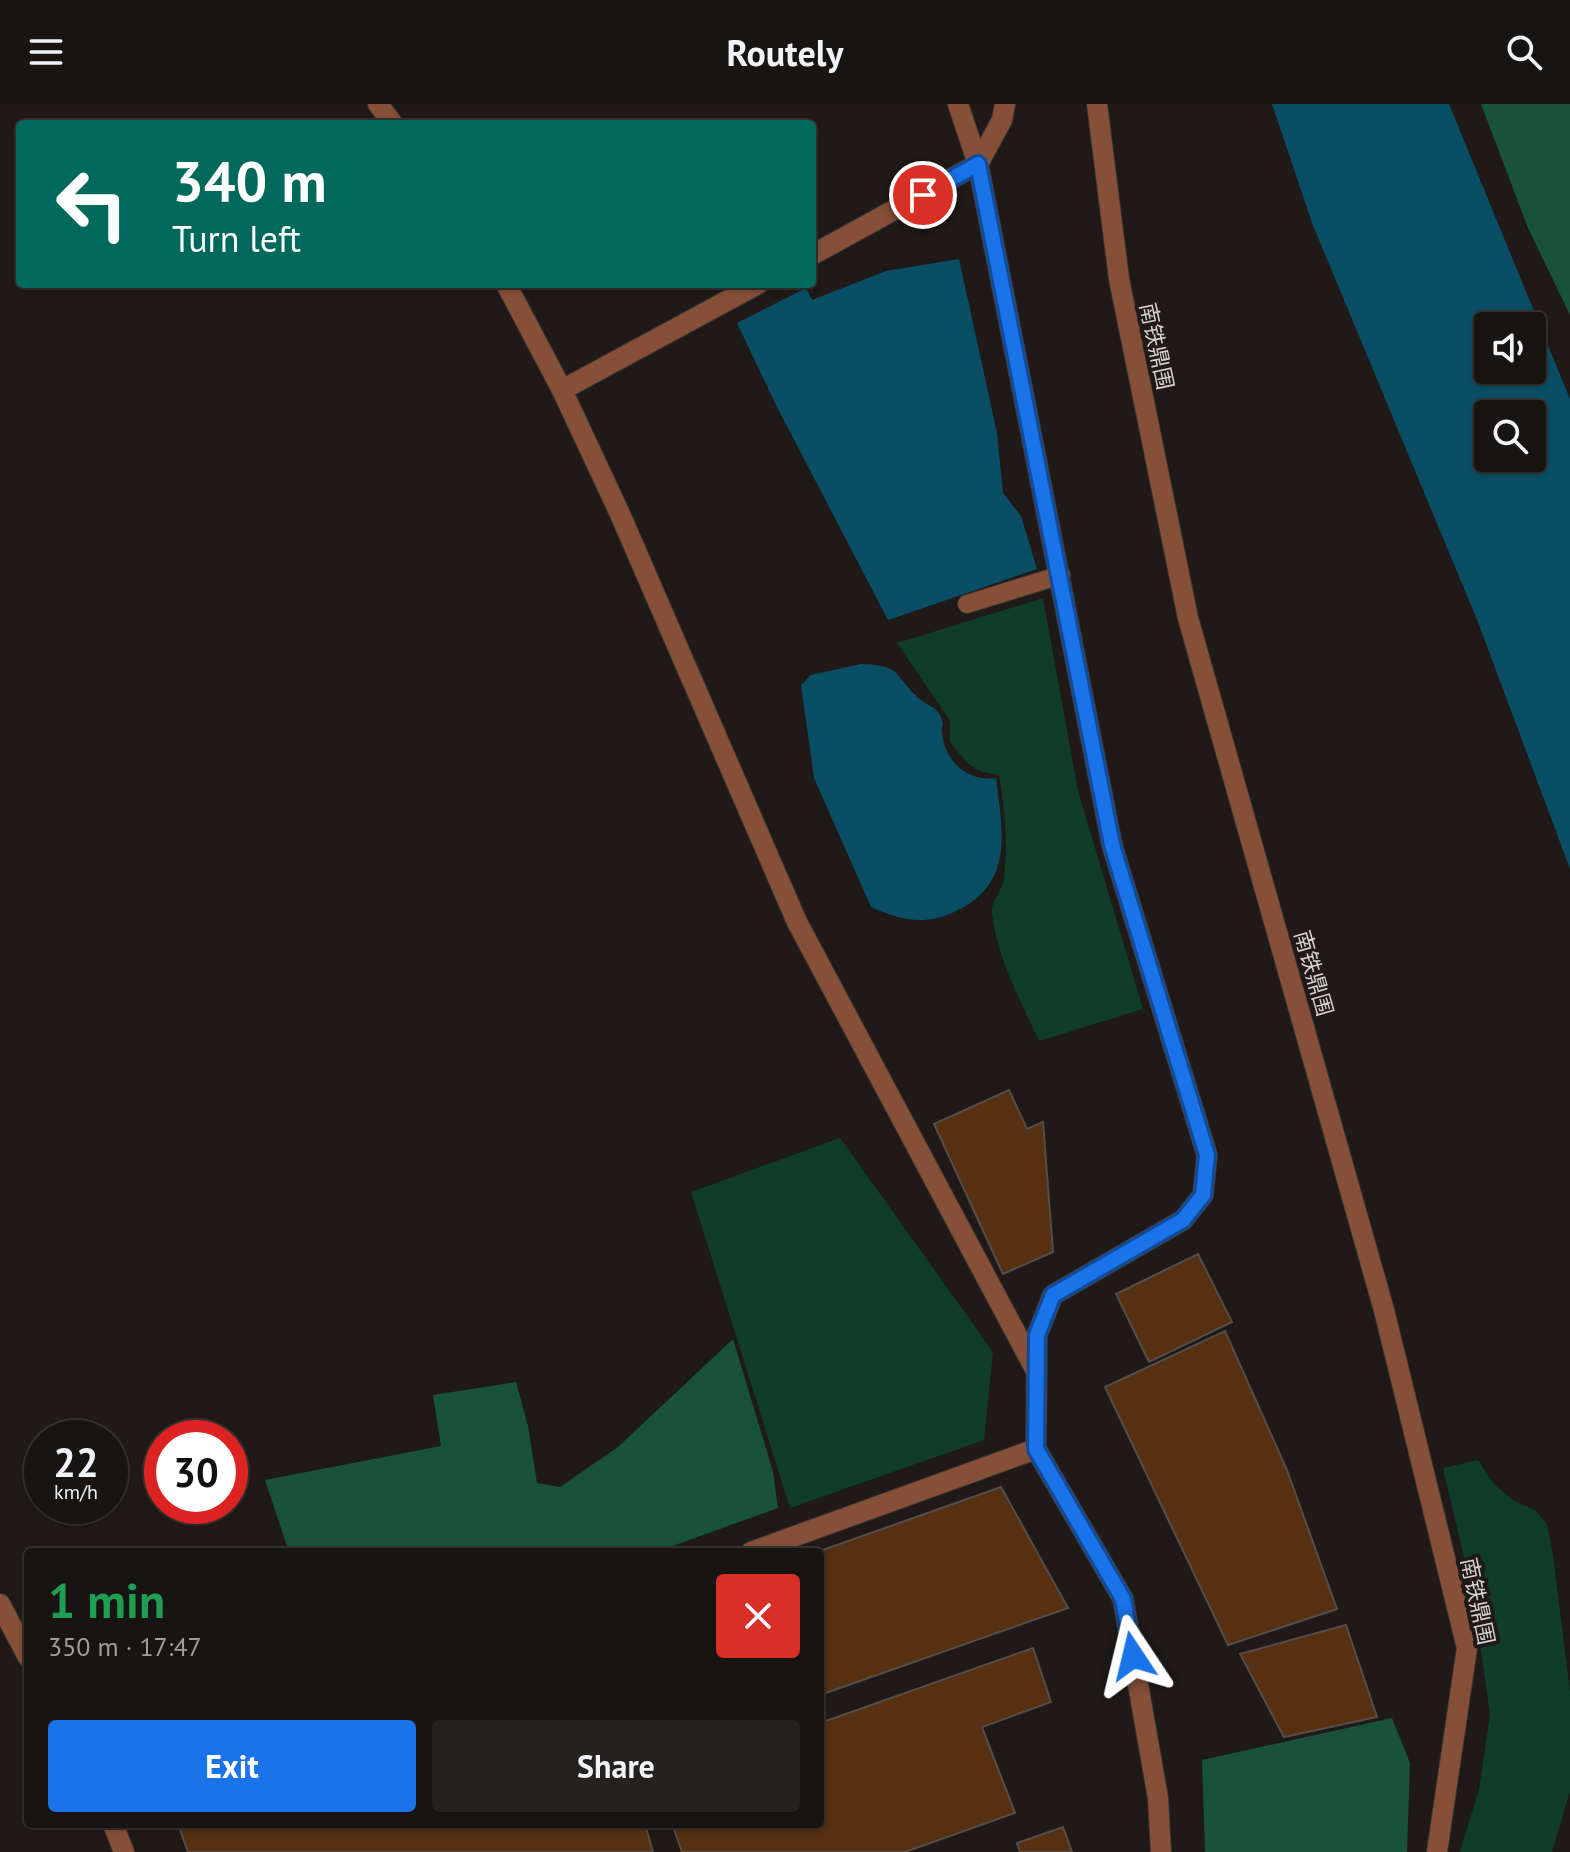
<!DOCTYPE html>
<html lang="en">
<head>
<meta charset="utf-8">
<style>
	body { margin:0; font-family:"PT Sans","Noto Sans SC",sans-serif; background:#24211f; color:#f1f3f6; height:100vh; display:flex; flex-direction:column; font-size:30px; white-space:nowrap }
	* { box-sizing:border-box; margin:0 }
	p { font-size:26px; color:#9e9e9f }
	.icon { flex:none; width:44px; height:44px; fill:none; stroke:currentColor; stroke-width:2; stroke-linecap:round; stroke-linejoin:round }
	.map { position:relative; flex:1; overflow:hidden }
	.sheet { position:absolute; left:24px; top:1444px; width:800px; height:280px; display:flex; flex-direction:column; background:#171411; border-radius:8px; box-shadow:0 2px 6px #0004,0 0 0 2px #363331 }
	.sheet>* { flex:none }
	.banner { position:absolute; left:16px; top:16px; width:800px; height:168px; border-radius:8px; box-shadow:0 2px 6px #0004,0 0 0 2px #363331; background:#00695c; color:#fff; overflow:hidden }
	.buttons { position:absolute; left:1474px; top:208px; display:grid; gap:16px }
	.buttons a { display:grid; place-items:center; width:72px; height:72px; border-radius:8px; background:#171411; box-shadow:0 2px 6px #0004,0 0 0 2px #363331; font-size:40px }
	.speed { position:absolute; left:24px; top:1316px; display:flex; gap:16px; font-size:40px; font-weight:700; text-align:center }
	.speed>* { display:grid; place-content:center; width:104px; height:104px; border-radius:50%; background:#171411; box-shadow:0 2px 6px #0004,0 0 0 2px #363331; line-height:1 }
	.speed small { font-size:20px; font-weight:400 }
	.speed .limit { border:12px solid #d22; background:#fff; color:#111 }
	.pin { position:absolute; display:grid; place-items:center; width:68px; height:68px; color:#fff; margin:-34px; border:4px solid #fff; border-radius:50%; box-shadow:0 2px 8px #0007 }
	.me { position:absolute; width:88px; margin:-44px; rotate:350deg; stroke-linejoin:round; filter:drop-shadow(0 0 6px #0008) }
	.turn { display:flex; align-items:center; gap:28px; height:168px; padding:0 24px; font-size:36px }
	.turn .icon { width:104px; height:104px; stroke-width:2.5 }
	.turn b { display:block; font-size:56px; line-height:68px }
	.round { display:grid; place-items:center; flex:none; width:84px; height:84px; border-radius:8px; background:#24211f }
	.head { display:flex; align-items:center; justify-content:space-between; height:136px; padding:0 24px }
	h1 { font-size:48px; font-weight:800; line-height:60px; color:#1e9e55 }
	.button { display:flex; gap:16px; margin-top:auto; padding:16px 24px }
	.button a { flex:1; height:92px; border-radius:8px; background:#1a73e8; color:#fff; font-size:32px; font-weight:800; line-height:92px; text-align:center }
	.button a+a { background:#24211f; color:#f1f3f6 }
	header { display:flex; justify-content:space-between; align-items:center; height:104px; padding:0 24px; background:#171411; font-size:36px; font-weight:800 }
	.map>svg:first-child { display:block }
</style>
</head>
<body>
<header><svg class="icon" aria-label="menu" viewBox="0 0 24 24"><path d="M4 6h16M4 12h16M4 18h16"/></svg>Routely<svg class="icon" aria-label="search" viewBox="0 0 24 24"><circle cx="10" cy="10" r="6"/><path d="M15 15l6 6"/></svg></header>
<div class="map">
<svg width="1570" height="1748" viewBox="0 0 1570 1748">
	<rect width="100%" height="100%" fill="#1f1a17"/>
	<path fill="#0f3d2a" d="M1043,494L1078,687L1143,905L1039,937C1021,897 997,854 992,810C990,798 1002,787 1004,775C1008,740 1005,706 999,671L982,668L968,660L950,638V617L897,539Z
		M840,1034L993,1248L984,1336L790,1404L691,1088Z
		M1478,1356L1494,1380L1514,1397L1535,1406L1547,1421L1553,1451L1570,1588V1687L1552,1748H1460L1479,1685L1490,1611L1474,1496L1443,1364Z"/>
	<path fill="#18523a" d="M1481,0H1570V211L1528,124Z
		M733,1235L773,1368L778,1404L656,1448H289L265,1376L441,1342L433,1291L516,1278L528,1322L537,1379L560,1383L618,1343Z
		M1392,1614L1410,1659L1407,1748H1205L1202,1656Z"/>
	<path fill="#0a4e65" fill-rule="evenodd" d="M1272,0H1449L1570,295V765L1478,518L1312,119ZM1488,222H1532V266H1488ZM1488,310H1532V354H1488Z
		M959,155L997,329L1003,389L1021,412L1037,465L888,516L777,303L737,219L806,184L812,196L886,167Z
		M861,560C905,561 893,573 921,596C929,603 939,603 942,616C944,623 941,622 942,629C945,658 968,678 996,674C1003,730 1014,781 954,808C924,822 900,816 871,803L814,674L801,581L811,571Z"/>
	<path fill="#572f11" stroke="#544e4a" stroke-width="2" d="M1009,986L1027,1025L1043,1018L1053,1148L1003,1170L934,1020Z
		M1198,1150L1232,1218L1149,1258L1116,1190Z
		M1225,1227L1287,1366L1337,1505L1228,1541L1105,1283Z
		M1001,1383L1068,1504L820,1591V1448H817Z
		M1346,1521L1377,1613L1284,1633L1240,1550Z
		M1033,1544L1051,1598L982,1623L1015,1709L905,1748H682L672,1720H820V1619Z
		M178,1720H645L653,1748H188Z
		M1063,1723L1072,1748H1020L1017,1739Z"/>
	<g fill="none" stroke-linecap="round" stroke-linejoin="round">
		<g stroke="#393431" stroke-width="20">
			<path id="lane" d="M967,500L1061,471"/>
		</g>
		<g stroke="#393431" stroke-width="22">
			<path id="street" d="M378,0L393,20
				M958,0L978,60L1112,741L1207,1051L1203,1091L1183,1116L1053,1191L1037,1231L1036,1345L1123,1495L1158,1694L1161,1748
				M1097,0L1119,175L1188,514L1384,1206L1467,1544L1437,1748
				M812,151L978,60L1002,16L1005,0
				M506,180L562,286L620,410L797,818L1035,1265
				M562,286L758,180
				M751,1448L1036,1345
				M0,1500L28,1553
				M113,1720L124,1748"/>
		</g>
		<use href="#lane" stroke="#854f38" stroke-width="18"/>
		<use href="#street" stroke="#854f38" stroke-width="20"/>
	</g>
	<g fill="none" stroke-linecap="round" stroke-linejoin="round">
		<g stroke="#114b97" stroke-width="20">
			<path id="route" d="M923,91L978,60L1112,741L1207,1051L1203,1091L1183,1116L1053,1191L1037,1231L1036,1345L1123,1495L1133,1552"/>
		</g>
		<use href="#route" stroke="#1a73e8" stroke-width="14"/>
	</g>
	<g text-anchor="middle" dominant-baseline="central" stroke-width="8" stroke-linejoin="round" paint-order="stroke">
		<g font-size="22" fill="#d6d2d0" stroke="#1f1a17">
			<text transform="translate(1157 242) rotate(78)">南铁鼎围</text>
			<text transform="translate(1314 869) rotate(74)">南铁鼎围</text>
			<text transform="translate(1478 1497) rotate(78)">南铁鼎围</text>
		</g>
	</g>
</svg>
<div class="buttons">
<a><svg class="icon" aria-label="sound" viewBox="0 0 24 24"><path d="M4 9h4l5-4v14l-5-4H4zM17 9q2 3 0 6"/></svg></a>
<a><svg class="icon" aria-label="search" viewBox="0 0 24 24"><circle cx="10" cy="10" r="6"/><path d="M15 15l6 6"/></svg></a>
</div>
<div class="speed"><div>22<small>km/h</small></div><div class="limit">30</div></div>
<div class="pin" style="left:923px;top:91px;background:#d93025"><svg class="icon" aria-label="arrive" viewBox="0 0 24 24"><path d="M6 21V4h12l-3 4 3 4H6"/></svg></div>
<svg class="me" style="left:1133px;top:1552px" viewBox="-20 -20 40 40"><path d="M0-17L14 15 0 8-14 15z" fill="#1a73e8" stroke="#fff" stroke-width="4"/></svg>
<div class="banner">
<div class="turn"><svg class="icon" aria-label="left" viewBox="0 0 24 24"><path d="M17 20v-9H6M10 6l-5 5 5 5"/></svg><div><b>340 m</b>Turn left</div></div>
</div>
<section class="sheet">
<div class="head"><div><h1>1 min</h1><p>350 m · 17:47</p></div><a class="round" style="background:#d93025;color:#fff"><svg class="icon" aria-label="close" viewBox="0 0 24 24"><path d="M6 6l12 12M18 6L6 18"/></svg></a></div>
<div class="button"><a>Exit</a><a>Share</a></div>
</section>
</div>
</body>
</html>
